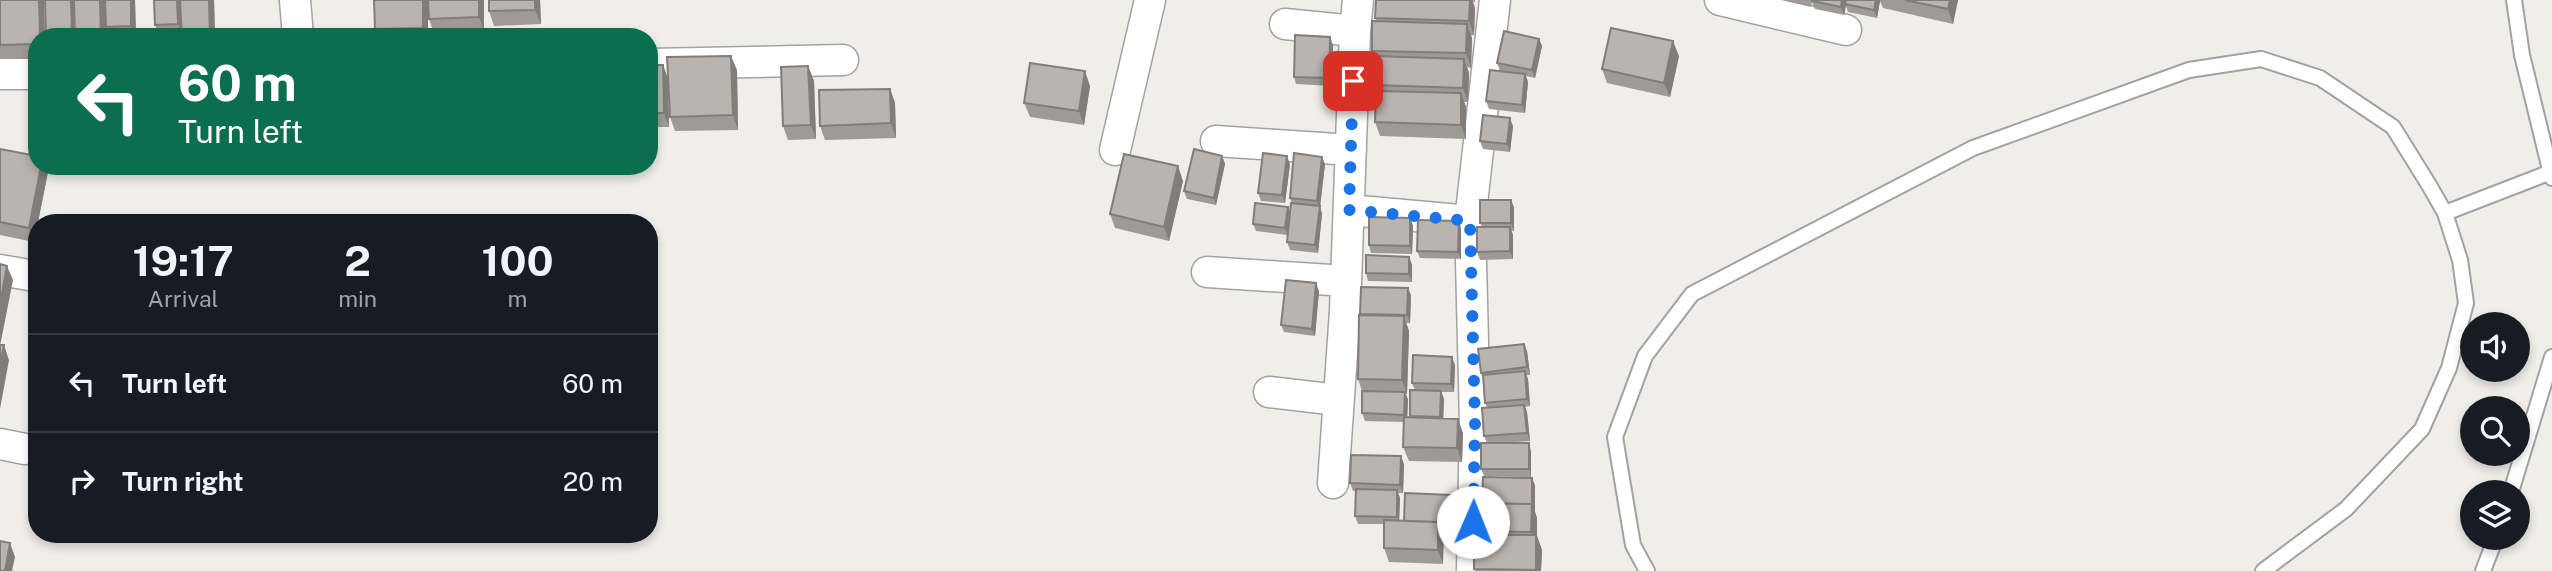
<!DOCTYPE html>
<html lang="en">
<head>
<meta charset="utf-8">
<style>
	body { margin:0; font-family:"Public Sans",sans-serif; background:#20242c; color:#f1f3f6; height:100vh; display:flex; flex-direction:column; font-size:26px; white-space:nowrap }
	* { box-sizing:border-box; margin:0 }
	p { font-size:23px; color:#9ea1a6 }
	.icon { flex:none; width:38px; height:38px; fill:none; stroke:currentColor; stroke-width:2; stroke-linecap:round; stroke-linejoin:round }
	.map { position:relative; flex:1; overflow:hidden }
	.details { position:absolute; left:28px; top:214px; width:630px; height:329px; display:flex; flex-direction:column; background:#171b24; border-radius:28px; box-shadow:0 4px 10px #0003 }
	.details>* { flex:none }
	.banner { position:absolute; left:28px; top:28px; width:630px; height:147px; border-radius:28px; box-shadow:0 4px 10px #0003; background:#0b6e4f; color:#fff; overflow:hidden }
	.tools { position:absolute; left:2460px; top:312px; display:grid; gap:14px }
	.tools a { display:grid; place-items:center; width:70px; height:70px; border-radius:50%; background:#171b24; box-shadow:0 4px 10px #0003; font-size:35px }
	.pin { position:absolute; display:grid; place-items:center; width:60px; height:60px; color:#fff; margin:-30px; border-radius:14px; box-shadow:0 4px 10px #0006 }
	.me { position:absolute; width:77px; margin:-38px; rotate:1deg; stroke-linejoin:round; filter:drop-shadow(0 0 5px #0008) }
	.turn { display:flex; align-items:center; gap:24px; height:147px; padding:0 35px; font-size:32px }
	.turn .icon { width:91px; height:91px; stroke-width:2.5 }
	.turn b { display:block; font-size:49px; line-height:60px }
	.eta { display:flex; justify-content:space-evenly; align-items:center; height:119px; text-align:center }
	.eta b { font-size:42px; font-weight:700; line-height:49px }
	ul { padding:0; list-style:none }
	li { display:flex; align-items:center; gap:21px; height:98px; padding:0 35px; border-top:2px solid #363941 }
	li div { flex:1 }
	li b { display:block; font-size:26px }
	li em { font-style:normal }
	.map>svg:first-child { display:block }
</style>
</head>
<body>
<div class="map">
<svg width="2552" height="571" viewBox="0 0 2552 571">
	<rect width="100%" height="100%" fill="#f0eee9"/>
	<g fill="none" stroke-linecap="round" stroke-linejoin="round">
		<g stroke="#a2a2a2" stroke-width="18">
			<path id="lane" d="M2514,0L2522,55L2552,178
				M2445,213L2551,172
				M2511,492L2552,357
				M1647,571L1633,545L1615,437L1645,356L1692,294L1973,148L2189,70L2261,59L2320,78L2393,127L2429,185L2445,213L2460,260L2466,303L2449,368L2422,429L2346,509L2263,571
				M2483,571L2496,537"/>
		</g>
		<g stroke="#a2a2a2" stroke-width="33">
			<path id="street" d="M295,0L298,37
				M1720,0L1846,30
				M1285,24L1355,31
				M649,64L843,60
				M0,74H37
				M1216,141L1351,150
				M1115,150L1150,0
				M1349,210L1470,221
				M0,270L29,275
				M1207,272L1346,281
				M1269,392L1338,400
				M0,444L25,449
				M1333,483L1345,311L1355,31L1358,0
				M1472,571L1475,423L1470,221L1495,0"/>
		</g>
		<use href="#lane" stroke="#fff" stroke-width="14"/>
		<use href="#street" stroke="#fff" stroke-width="30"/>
	</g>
	<path fill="#a09a96" d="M0,0H44L45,37H37V59H0Z
		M105,0H135L136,37H109L106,27Z
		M154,0H214L215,37H160L155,25Z
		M374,0H428V37H378L375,29Z
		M428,0H484V31L434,33L429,19Z
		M540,0L541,24L494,26L489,11Z
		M1376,0H1475V2H1473L1475,8L1474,35H1471L1472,38L1471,68L1467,67L1469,73L1468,102H1464L1466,107V139L1380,136L1375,122L1377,91L1375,85V61L1372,51L1376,21L1375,18Z
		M1781,0H1958L1953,24L1883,8L1880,1L1877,18L1848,12L1846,6L1844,15L1815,9L1812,2L1811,7Z
		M1539,39L1542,46L1535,78L1526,76L1528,82L1525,113L1489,109L1486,101L1506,72L1500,71L1497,63Z
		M1333,45L1332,86L1296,84L1294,77Z
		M1679,56L1670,97L1607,83L1602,69Z
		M649,65H663L668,79L669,127H649Z
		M808,66L814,81L816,139L788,140L783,126Z
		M737,70L738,130L675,131L670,117Z
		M1090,86L1084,125L1030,117L1024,103Z
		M890,89L895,103L896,138L825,140L820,126Z
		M1513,126L1510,152L1483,149L1480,141Z
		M0,149L37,166H46L48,172L34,242L0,235Z
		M1222,156L1225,164L1216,205L1187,199L1184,191Z
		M1290,164L1285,203L1261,201L1258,193Z
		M1325,164L1320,207L1322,214L1318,253L1290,250L1287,242V235L1256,231L1253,224L1288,207L1290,213L1292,203L1290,198Z
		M1183,181L1169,241L1115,228L1110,214Z
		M1514,207V231H1511L1513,235V259L1480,260L1477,252L1482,227L1480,223Z
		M1410,218L1413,226L1412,254L1371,253L1369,245Z
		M1459,221L1461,229V259L1420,258L1417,251Z
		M1409,257L1412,265V282L1368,281L1366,273Z
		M1319,291L1315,336L1284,332L1281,325Z
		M1411,295L1410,323H1406L1409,331L1407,394H1406L1408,400L1407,417H1410L1415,390L1412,383L1455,365L1454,392H1441L1444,399L1443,419L1463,433L1462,462L1409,461L1403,447L1404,422L1365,421L1362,413V391L1358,379Z
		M1527,351L1530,375H1526L1528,379L1530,406L1525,407L1527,412L1530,441L1502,443L1531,451V477L1484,476L1481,469L1487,443L1484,436L1487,407L1485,403L1483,379L1481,373Z
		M1404,464L1403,493H1398L1400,498L1399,521H1404L1451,495L1453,502V535L1443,534V564L1389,562L1384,548V524H1358L1355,516L1356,491H1353L1350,483Z
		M1535,485V512L1537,518V536L1542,550L1541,571H1475L1474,569L1478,535L1477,531L1482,503Z"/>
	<path fill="#827d7a" d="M39,0H44L45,37H40Z
		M71,0H76L77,37H72Z
		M100,0H105L106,37H101Z
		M131,0H135L136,37H135L131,26Z
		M177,0H181L182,37L178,24Z
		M209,0H214L215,37H210Z
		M423,0H428V37H427L423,28Z
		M479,0H484V31L479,17Z
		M535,0H540L541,24L535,10Z
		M1470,0H1472L1475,8L1474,35L1469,21Z
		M1842,0H1847L1844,15L1841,7Z
		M1876,0H1880V1L1877,18L1874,10Z
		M1950,0H1958L1953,24L1948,9Z
		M1467,24L1472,38L1471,68L1466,53Z
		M1330,37L1333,45L1332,86L1329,78Z
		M1539,39L1542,46L1535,78L1532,70Z
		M1673,41L1679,56L1670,97L1664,83Z
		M731,56L737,70L738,130L733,115Z
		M1464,59L1469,73L1468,102L1463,88Z
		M663,65L668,79L669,127L664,113Z
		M808,66L814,81L816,139L811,125Z
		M1085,71L1090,86L1084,125L1079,111Z
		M1525,74L1528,82L1525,113L1522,105Z
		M890,89L895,103L896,138L891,123Z
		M1461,93L1466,107V139L1461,125Z
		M1510,118L1513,126L1510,152L1507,144Z
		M1222,156L1225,164L1216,205L1214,198Z
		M1287,156L1290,164L1285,203L1282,195Z
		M1322,157L1325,164L1320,207L1322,214L1318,253L1315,245L1319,208L1317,201Z
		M41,166H46L48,172L38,222H37V229L34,242L29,228Z
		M1178,166L1183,181L1169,241L1164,227Z
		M1511,200L1514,207V231L1511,223Z
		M1288,207L1291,214L1288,235L1285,228Z
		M1410,218L1413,226L1412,254L1410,246Z
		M1459,221L1461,229V259L1458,252Z
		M1510,227L1513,235V259L1510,251Z
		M1409,257L1412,265V282L1409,274Z
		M7,266L13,280L0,346V304Z
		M1316,283L1319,291L1315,336L1312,329Z
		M1408,288L1411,295L1410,323L1407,315Z
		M1404,316L1409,331L1407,394L1402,380Z
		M1524,344L1527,351L1530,375L1527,367Z
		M4,345L9,360L0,409V366Z
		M1452,357L1455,365L1454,392L1451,384Z
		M1525,371L1528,379L1530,406L1527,399Z
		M1441,391L1444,399L1443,425L1440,417Z
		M1405,392L1408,400L1407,423L1404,415Z
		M1524,405L1527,412L1530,441L1527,433Z
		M1458,419L1463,433L1462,462L1457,448Z
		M1529,443L1531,451V477L1529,469Z
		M1401,456L1404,464L1403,493L1400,485Z
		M1532,478L1535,485V512L1537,518V536L1542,550L1541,571H1537L1536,570V546L1531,532Z
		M1397,490L1400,498L1399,525L1397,517Z
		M1451,495L1453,502V535L1450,527Z
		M1438,522L1444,536L1443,564L1438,550Z
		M10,543L15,557L12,571H5Z"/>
	<path fill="#bab3ae" stroke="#827d7a" stroke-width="2" d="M0,0H39L40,37H37V44L0,45Z
		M45,0H71L72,37H46Z
		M74,0H100L101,37H75Z
		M105,0H131V26L106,27Z
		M154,0H177L178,24L155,25Z
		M180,0H209L210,37H182Z
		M374,0H423V28L375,29Z
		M428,0H479V17L429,19Z
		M489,0H535V10L489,11Z
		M1376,0H1470L1469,21L1375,18Z
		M1812,0H1842L1841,7L1812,1Z
		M1846,0H1876L1874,10L1845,4Z
		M1905,0H1950L1948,9Z
		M1372,21L1467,24L1466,53L1372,51Z
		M1611,28L1673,41L1664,83L1602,69Z
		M1504,31L1539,39L1532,70L1497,63Z
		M1295,35L1330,37L1329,78L1294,77Z
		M731,56L733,115L670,117L667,57Z
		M1375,56L1464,59L1463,88L1375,85Z
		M1030,63L1085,71L1079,111L1024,103Z
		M649,65H663L664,113H649Z
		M808,66L811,125L783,126L781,67Z
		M1490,70L1525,74L1522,105L1486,101Z
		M890,89L891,123L820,126L819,90Z
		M1376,91L1461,93V125L1375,122Z
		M1483,115L1510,118L1507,144L1480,141Z
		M0,149L37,156V166H41L29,228L0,222Z
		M1194,149L1222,156L1214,198L1184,191Z
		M1263,153L1287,156L1282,195L1258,193Z
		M1294,153L1322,157L1317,201L1290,198Z
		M1124,154L1178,166L1164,227L1110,214Z
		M1480,200H1511V223H1480Z
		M1255,203L1288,207L1285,228L1253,224Z
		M1291,203L1320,206L1315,245L1287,242Z
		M1369,217L1410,218V246L1369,245Z
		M1418,220L1459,221L1458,252L1417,251Z
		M1477,227H1510V251L1477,252Z
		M1366,255L1409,257V274L1366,273Z
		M0,264L7,266L0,304Z
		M1286,280L1316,283L1312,329L1281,325Z
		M1361,287L1408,288L1407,315L1360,314Z
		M1359,315L1404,316L1402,380L1358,379Z
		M1524,344L1527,367L1481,373L1478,349Z
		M0,345H4L0,366Z
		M1413,355L1452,357L1451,384L1412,383Z
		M1525,371L1527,399L1485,403L1483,375Z
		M1410,390L1441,391L1440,417L1410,416Z
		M1362,391L1405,392L1404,415L1362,413Z
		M1524,405L1527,433L1484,436L1482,408Z
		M1404,417L1458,419L1457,448L1403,447Z
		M1481,443H1529V469H1481Z
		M1351,455L1401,456L1400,485L1350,483Z
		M1483,477L1532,478V505V504L1482,503Z
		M1356,489L1397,490V517L1355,516Z
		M1405,493L1451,495L1450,527L1440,526L1438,522L1404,521Z
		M1477,503L1532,504L1531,532L1477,531Z
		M1384,520L1438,522V550L1384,548Z
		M1474,535H1536V570L1474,569Z
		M0,541L10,543L5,571H0Z"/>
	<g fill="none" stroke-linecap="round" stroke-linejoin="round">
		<path stroke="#1a73e8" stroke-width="12" stroke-dasharray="0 21.6" d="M1353,81L1349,210L1470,221L1475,423L1473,522"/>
	</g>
</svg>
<div class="tools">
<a><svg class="icon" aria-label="sound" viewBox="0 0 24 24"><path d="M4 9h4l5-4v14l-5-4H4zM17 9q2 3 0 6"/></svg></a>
<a><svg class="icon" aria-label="search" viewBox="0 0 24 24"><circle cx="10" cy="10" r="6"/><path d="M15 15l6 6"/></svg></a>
<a><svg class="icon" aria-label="layers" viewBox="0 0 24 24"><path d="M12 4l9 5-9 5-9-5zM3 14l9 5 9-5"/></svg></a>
</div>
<div class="pin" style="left:1353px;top:81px;background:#d93025"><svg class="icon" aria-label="arrive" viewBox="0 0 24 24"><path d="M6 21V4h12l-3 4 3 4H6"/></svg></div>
<svg class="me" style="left:1473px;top:522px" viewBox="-20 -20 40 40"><circle r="19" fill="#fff"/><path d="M0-13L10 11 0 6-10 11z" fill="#1a73e8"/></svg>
<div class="banner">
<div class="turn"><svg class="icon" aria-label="left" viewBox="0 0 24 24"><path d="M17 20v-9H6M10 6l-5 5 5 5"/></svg><div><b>60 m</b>Turn left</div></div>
</div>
<section class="details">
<div class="eta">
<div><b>19:17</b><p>Arrival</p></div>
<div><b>2</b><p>min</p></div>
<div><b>100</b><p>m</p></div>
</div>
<ul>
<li><svg class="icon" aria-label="left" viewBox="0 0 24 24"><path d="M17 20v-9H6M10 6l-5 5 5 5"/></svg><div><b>Turn left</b></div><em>60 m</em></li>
<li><svg class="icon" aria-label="right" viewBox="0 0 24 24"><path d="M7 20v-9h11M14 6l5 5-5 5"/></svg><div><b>Turn right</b></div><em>20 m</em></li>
</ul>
</section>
</div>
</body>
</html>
